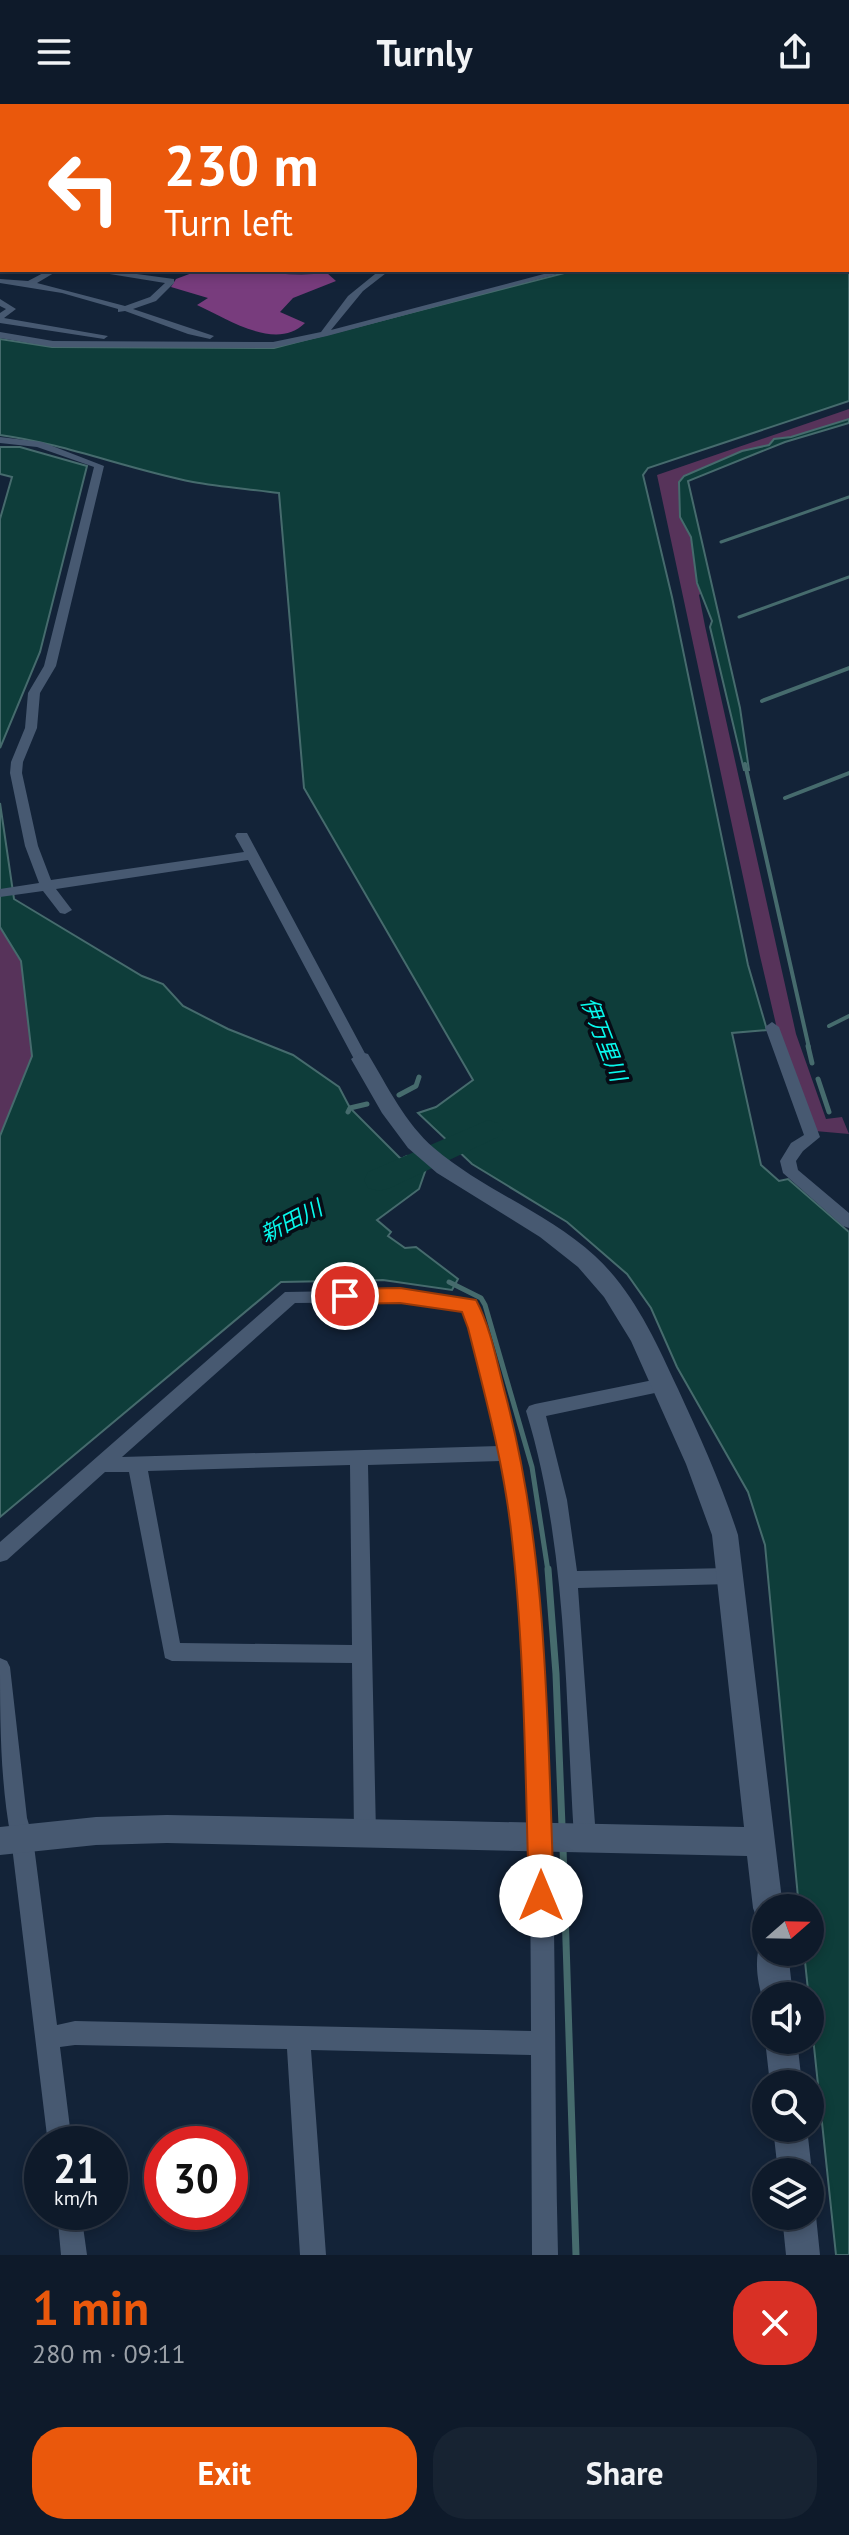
<!DOCTYPE html>
<html lang="en">
<head>
<meta charset="utf-8">
<style>
	body { margin:0; font-family:"PT Sans","Noto Sans JP",sans-serif; background:#172332; color:#f1f3f6; height:100vh; display:flex; flex-direction:column; font-size:30px; white-space:nowrap }
	* { box-sizing:border-box; margin:0 }
	p { font-size:26px; color:#9ba1a8 }
	.icon { flex:none; width:44px; height:44px; fill:none; stroke:currentColor; stroke-width:2; stroke-linecap:round; stroke-linejoin:round }
	.map { position:relative; height:2151px; overflow:hidden }
	.side { display:flex; flex-direction:column; background:#0e1a2a; flex:1 }
	.side>* { flex:none }
	.banner { position:absolute; left:0px; top:0px; width:850px; height:168px; box-shadow:0 4px 12px #0003,0 0 0 2px #2e3847; background:#ea580c; color:#fff; overflow:hidden }
	.needle { width:52px; rotate:70deg }
	.tools { position:absolute; left:752px; top:1790px; display:grid; gap:16px }
	.tools a { display:grid; place-items:center; width:72px; height:72px; border-radius:50%; background:#0e1a2a; box-shadow:0 4px 12px #0003,0 0 0 2px #2e3847; font-size:40px }
	.speed { position:absolute; left:24px; top:2022px; display:flex; gap:16px; font-size:40px; font-weight:700; text-align:center }
	.speed>* { display:grid; place-content:center; width:104px; height:104px; border-radius:50%; background:#0e1a2a; box-shadow:0 4px 12px #0003,0 0 0 2px #2e3847; line-height:1 }
	.speed small { font-size:20px; font-weight:400 }
	.speed .limit { border:12px solid #d22; background:#fff; color:#111 }
	.pin { position:absolute; display:grid; place-items:center; width:68px; height:68px; color:#fff; margin:-34px; border:4px solid #fff; border-radius:50%; box-shadow:0 2px 8px #0007 }
	.me { position:absolute; width:88px; margin:-44px; rotate:0deg; stroke-linejoin:round; filter:drop-shadow(0 0 6px #0008) }
	.turn { display:flex; align-items:center; gap:28px; height:168px; padding:0 32px; font-size:36px }
	.turn .icon { width:104px; height:104px; stroke-width:2.5 }
	.turn b { display:block; font-size:56px; line-height:68px }
	.round { display:grid; place-items:center; flex:none; width:84px; height:84px; border-radius:32px; background:#172332 }
	.headline { display:flex; align-items:center; justify-content:space-between; height:136px; padding:0 32px }
	h1 { font-size:48px; font-weight:600; line-height:60px; color:#ea580c }
	.cta { display:flex; gap:16px; margin-top:auto; padding:16px 32px }
	.cta a { flex:1; height:92px; border-radius:32px; background:#ea580c; color:#fff; font-size:32px; font-weight:600; line-height:92px; text-align:center }
	.cta a+a { background:#172332; color:#f1f3f6 }
	header { display:flex; justify-content:space-between; align-items:center; height:104px; padding:0 32px; background:#0e1a2a; font-size:36px; font-weight:600 }
	.map>svg:first-child { display:block }
</style>
</head>
<body>
<header><svg class="icon" aria-label="menu" viewBox="0 0 24 24"><path d="M4 6h16M4 12h16M4 18h16"/></svg>Turnly<svg class="icon" aria-label="share" viewBox="0 0 24 24"><path d="M12 15V3M7 8l5-5 5 5M5 13v7h14v-7"/></svg></header>
<div class="map">
<svg width="849" height="2151" viewBox="0 0 849 2151">
	<rect width="100%" height="100%" fill="#132338"/>
	<path fill="#57335a" d="M849,305V315L841,318L791,333L774,335L769,341L743,347L684,372L680,413L691,433L697,479L702,488L699,491L705,522L796,930L826,1015L842,1013L849,1030L815,1027L778,929L760,852L657,371Z
		M0,823L21,857L32,952L0,1032Z"/>
	<path fill="#783c7d" d="M193,166C211,166 232,163 251,166C276,170 301,172 327,169L336,177L293,194L280,208L305,219C276,248 226,214 197,201L208,194L171,183L176,175L192,169Z"/>
	<path fill="#0e3d3a" stroke="#466b6d" stroke-width="2" d="M849,88V297L648,364L643,371L672,493L748,861L767,926L732,929L761,1061L779,1077L788,1075L849,1128V2151H836L804,1848H810V1804H799L765,1441L748,1388L677,1263L651,1204L627,1170L567,1118L472,1060L418,1009L436,1003L473,976L304,684L279,389C250,385 221,383 193,378C127,365 66,340 0,331V235L52,243L274,244L576,166H848Z
		M849,315V319L785,338L688,377L740,604L749,666H744L710,523L712,517L697,479L691,433L680,413L679,378L684,372L742,347L769,341L774,335L791,333Z
		M0,343H20L87,362L40,548L0,644V415L12,373L0,370Z
		M0,699L14,795L142,872L163,880L183,902L228,925L293,951L339,983L350,1004L401,1055L407,1052L426,1065L419,1085L377,1116L391,1128L388,1132L405,1144L416,1143L458,1175L452,1186L383,1176L281,1178L0,1413V1032L32,952L21,857L0,823Z"/>
	<g fill="none" stroke-linecap="round" stroke-linejoin="round">
		<path stroke="#466b6d" stroke-width="2" d="M542,0L545,2"/>
		<path stroke="#466b6d" stroke-width="3" d="M721,438L849,393
			M739,513L849,473"/>
		<path stroke="#466b6d" stroke-width="4" d="M762,597L849,564
			M745,660L809,944
			M785,694L849,669
			M829,922L849,912"/>
		<path stroke="#466b6d" stroke-width="5" d="M808,942L812,959
			M818,975L829,1008
			M399,991L416,982L419,973
			M348,1008L350,1004L367,1000
			M449,1178L481,1194L485,1201L532,1363L548,1467"/>
		<path stroke="#466b6d" stroke-width="7" d="M548,1465L556,1570L562,1722
			M563,1744L576,2151"/>
		<path fill="#0e3d3a" fill-rule="evenodd" d="M488,1016L498,1019L503,1026L498,1033L390,1084L379,1087L368,1084L364,1076L368,1068Z"/>
		<path fill="#475971" fill-rule="evenodd" d="M546,0H553L554,2H547Z
			M0,29H2V33H0Z
			M848,84H849V88H848Z
			M0,91H2V95H0Z
			M0,103H2V108H0Z
			M49,166H59L37,179L125,202L150,193L165,179L85,166H107L174,175V179L156,197L133,205L214,232L210,235L188,230L125,207L118,208V205L62,189L0,179V175L28,177Z
			M380,166H390L363,187L331,226L559,166H572L327,232L273,244L53,243L0,234V228L53,237L273,238L321,228L348,192Z
			M0,195L16,205L4,214L108,232L104,235L0,219V209L6,205L0,202Z
			M0,333L42,338L104,362L56,562L40,589L37,624L23,658L22,669L38,742L51,776L244,748L235,732L237,729H247L368,955L366,958L361,960L354,955L248,756L56,785L72,806L65,810L60,809L43,787L0,793V785L39,779L25,742L10,669L11,658L25,624L28,589L44,562L94,363L37,343L0,339Z
			M772,918L779,923L820,1033L803,1047L796,1057L798,1066L849,1109V1124L843,1122L783,1069L780,1057L791,1039L804,1031L765,923Z
			M400,1186L475,1196C486,1217 492,1242 498,1265C513,1320 524,1375 531,1431C561,1669 552,1912 558,2151H532L531,1951L311,1946L326,2151H300L287,1945L75,1941L60,1943L72,2040H48L11,1734C0,1677 0,1613 0,1554L7,1557L10,1563L27,1714L33,1734L57,1921L75,1917L531,1927C530,1737 531,1545 501,1357L368,1361L376,1729L373,1736L365,1739L357,1736L354,1729L352,1559L172,1557L165,1554L129,1368H105L7,1456L0,1458V1438L285,1188ZM400,1198L462,1207L477,1250L499,1342L122,1353L295,1199ZM350,1361L352,1541L180,1539L148,1367Z
			M663,1274L669,1276L672,1281L669,1286L546,1312L567,1396L577,1467L730,1464L737,1466L740,1472L737,1478L730,1480L578,1484L596,1734L593,1741L585,1744L577,1741L574,1734C565,1592 568,1444 526,1307L529,1302L535,1300Z
			M57,2108H81L87,2151H61Z"/>
		<path fill="#475971" fill-rule="evenodd" d="M361,948L368,950C388,983 405,1019 434,1044C483,1086 547,1108 595,1152C634,1188 656,1238 678,1285C700,1333 722,1381 738,1431L783,1804H766V1818L757,1815L753,1804L747,1752L167,1739L96,1741L0,1751V1723L96,1713L167,1711L744,1723L712,1431L686,1360L631,1237L604,1193L578,1163L540,1133L437,1069L408,1044L382,1009L351,955Z
			M766,1835V1848H788L793,1892H766V1903C758,1885 753,1856 761,1837Z
			M766,1933V1936H797L802,1980H770L765,1936Z
			M773,2024H807L812,2068L810,2073V2068H778Z
			M810,2099L816,2112L820,2151H786L782,2112H810Z"/>
	</g>
	<path fill="#ea580c" stroke="#983908" stroke-width="2" d="M400,1184L476,1196C491,1224 497,1259 505,1289C549,1453 547,1624 554,1792L550,1801L541,1804L532,1801L529,1792C525,1670 525,1547 511,1426C503,1357 485,1291 468,1224L462,1208L400,1199L345,1200L338,1198L336,1192L338,1187L345,1185Z"/>
	<g text-anchor="middle" dominant-baseline="central" stroke-width="7" stroke-linejoin="round" paint-order="stroke">
		<g font-size="22" font-style="italic" fill="#08f9ed" stroke="#060c15">
			<text transform="translate(604 935) rotate(69)">伊万里川</text>
			<text transform="translate(291 1117) rotate(-27)">新田川</text>
		</g>
	</g>
</svg>
<div class="tools">
<a><svg class="needle" viewBox="-14 -14 28 28"><path d="M0-13l5 13h-10z" fill="#e53935"/><path d="M0 13l5-13h-10z" fill="#9ba1a8"/></svg></a>
<a><svg class="icon" aria-label="sound" viewBox="0 0 24 24"><path d="M4 9h4l5-4v14l-5-4H4zM17 9q2 3 0 6"/></svg></a>
<a><svg class="icon" aria-label="search" viewBox="0 0 24 24"><circle cx="10" cy="10" r="6"/><path d="M15 15l6 6"/></svg></a>
<a><svg class="icon" aria-label="layers" viewBox="0 0 24 24"><path d="M12 4l9 5-9 5-9-5zM3 14l9 5 9-5"/></svg></a>
</div>
<div class="speed"><div>21<small>km/h</small></div><div class="limit">30</div></div>
<div class="pin" style="left:345px;top:1192px;background:#d93025"><svg class="icon" aria-label="arrive" viewBox="0 0 24 24"><path d="M6 21V4h12l-3 4 3 4H6"/></svg></div>
<svg class="me" style="left:541px;top:1792px" viewBox="-20 -20 40 40"><circle r="19" fill="#fff"/><path d="M0-13L10 11 0 6-10 11z" fill="#ea580c"/></svg>
<div class="banner">
<div class="turn"><svg class="icon" aria-label="left" viewBox="0 0 24 24"><path d="M17 20v-9H6M10 6l-5 5 5 5"/></svg><div><b>230 m</b>Turn left</div></div>
</div>
</div>
<section class="side">
<div class="headline"><div><h1>1 min</h1><p>280 m · 09:11</p></div><a class="round" style="background:#d93025;color:#fff"><svg class="icon" aria-label="close" viewBox="0 0 24 24"><path d="M6 6l12 12M18 6L6 18"/></svg></a></div>
<div class="cta"><a>Exit</a><a>Share</a></div>
</section>
</body>
</html>
